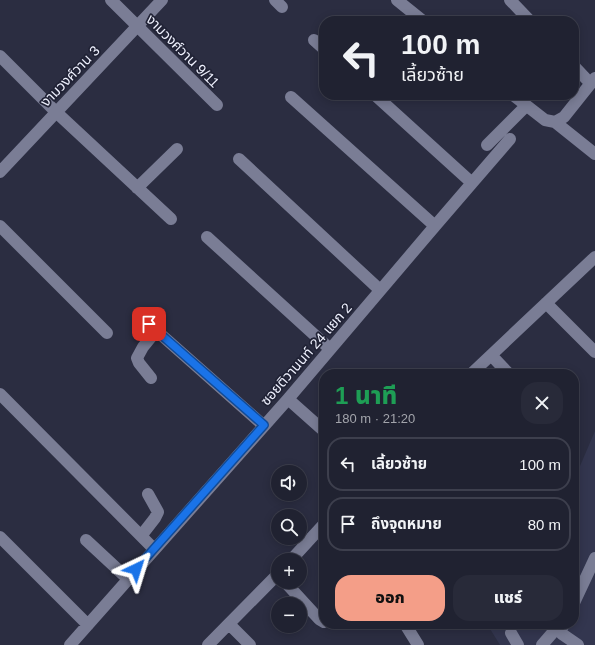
<!DOCTYPE html>
<html lang="th">
<head>
<meta charset="utf-8">
<style>
	body { margin:0; font-family:Helvetica,"Noto Sans Thai",sans-serif; background:#282a39; color:#f1f3f6; height:100vh; display:flex; flex-direction:column; font-size:15px; white-space:nowrap }
	* { box-sizing:border-box; margin:0 }
	p { font-size:13px; color:#a2a4ab }
	.icon { flex:none; width:22px; height:22px; fill:none; stroke:currentColor; stroke-width:2; stroke-linecap:round; stroke-linejoin:round }
	.map { position:relative; flex:1; overflow:hidden }
	.details { position:absolute; left:319px; top:369px; width:260px; height:260px; display:flex; flex-direction:column; background:#202231; border-radius:16px; box-shadow:0 2px 10px #0003,0 0 0 1px #3d3f4d }
	.details>* { flex:none }
	.top-card { position:absolute; left:319px; top:16px; width:260px; height:84px; border-radius:16px; box-shadow:0 2px 10px #0003,0 0 0 1px #3d3f4d; background:#202231; color:#f1f3f6; overflow:hidden }
	.fabs { position:absolute; left:271px; top:465px; display:grid; gap:8px }
	.fabs a { display:grid; place-items:center; width:36px; height:36px; border-radius:50%; background:#202231; box-shadow:0 2px 10px #0003,0 0 0 1px #3d3f4d; font-size:20px }
	.pin { position:absolute; display:grid; place-items:center; width:34px; height:34px; color:#fff; margin:-17px; border-radius:8px; box-shadow:0 2px 6px #0006 }
	.me { position:absolute; width:44px; margin:-22px; rotate:41deg; stroke-linejoin:round; filter:drop-shadow(0 0 3px #0008) }
	.turn { display:flex; align-items:center; gap:14px; height:84px; padding:0 16px; font-size:18px }
	.turn .icon { width:52px; height:52px; stroke-width:2.5 }
	.turn b { display:block; font-size:28px; line-height:34px }
	.round { display:grid; place-items:center; flex:none; width:42px; height:42px; border-radius:16px; background:#282a39 }
	.overview { display:flex; align-items:center; justify-content:space-between; height:68px; padding:0 16px }
	h1 { font-size:24px; font-weight:800; line-height:30px; color:#1e9e55 }
	.button { display:flex; gap:8px; margin-top:auto; padding:8px 16px }
	.button a { flex:1; height:46px; border-radius:16px; background:#f49e88; color:#111; font-size:16px; font-weight:800; line-height:46px; text-align:center }
	.button a+a { background:#282a39; color:#f1f3f6 }
	ul { padding:0; list-style:none }
	li { display:flex; align-items:center; gap:12px; height:54px; margin:0 8px 6px; padding:0 8px; border:2px solid #3d3f4d; border-radius:16px }
	li div { flex:1 }
	li b { display:block; font-size:15px }
	li em { font-style:normal }
	.map>svg:first-child { display:block }
</style>
</head>
<body>
<div class="map">
<svg width="595" height="645" viewBox="0 0 595 645">
	<rect width="100%" height="100%" fill="#2b2d41"/>
	<path fill="#33364f" d="M595,431V645H500L487,624H574V480Z"/>
	<g fill="none" stroke-linecap="round" stroke-linejoin="round">
		<path stroke="#7a7d95" stroke-width="12" d="M111,0L217,105
			M275,0L282,7
			M397,0L423,21
			M510,0L530,21
			M314,40L324,49
			M0,56L56,112L171,219
			M574,66L590,83
			M375,95L472,183L435,226
			M513,95L545,120L555,122L595,154
			M555,122L564,117L595,78
			M487,145L526,106
			M239,159L380,290
			M0,172L162,0
			M472,183L510,139
			M137,188L177,149
			M0,226L107,333
			M207,237L330,349
			M546,303L595,352
			M149,324L263,425
			M491,355L509,374
			M471,374L595,257
			M151,378L139,363L137,358L143,347L156,331
			M0,394L154,549
			M288,399L324,431
			M141,536L155,518L158,512L148,494
			M0,537L88,625
			M86,540L128,579
			M291,560L324,524
			M285,582L319,619L324,622
			M574,603L595,558
			M229,624L250,645
			M405,624L418,645
			M564,624L561,631L562,634L578,645
			M511,633L518,645
			M70,645L288,399L435,226L291,97
			M208,645L278,574
			M542,645L555,630"/>
	</g>
	<g fill="none" stroke-linecap="round" stroke-linejoin="round">
		<g stroke="#114b97" stroke-width="10">
			<path id="route" d="M136,569L264,425L149,324"/>
		</g>
		<use href="#route" stroke="#1a73e8" stroke-width="7"/>
	</g>
	<g text-anchor="middle" dominant-baseline="central" stroke-width="3.5" stroke-linejoin="round" paint-order="stroke">
		<g font-size="14" fill="#eff1fe" stroke="#212336">
			<text transform="translate(183 51) rotate(45)">งามวงศ์วาน 9/11</text>
			<text transform="translate(70 76) rotate(-46)">งามวงศ์วาน 3</text>
			<text transform="translate(306 354) rotate(-49)">ซอยติวานนท์ 24 แยก 2</text>
		</g>
	</g>
</svg>
<div class="fabs">
<a><svg class="icon" aria-label="sound" viewBox="0 0 24 24"><path d="M4 9h4l5-4v14l-5-4H4zM17 9q2 3 0 6"/></svg></a>
<a><svg class="icon" aria-label="search" viewBox="0 0 24 24"><circle cx="10" cy="10" r="6"/><path d="M15 15l6 6"/></svg></a>
<a>+</a>
<a>−</a>
</div>
<div class="pin" style="left:149px;top:324px;background:#d93025"><svg class="icon" aria-label="arrive" viewBox="0 0 24 24"><path d="M6 21V4h12l-3 4 3 4H6"/></svg></div>
<svg class="me" style="left:136px;top:569px" viewBox="-20 -20 40 40"><path d="M0-17L14 15 0 8-14 15z" fill="#1a73e8" stroke="#fff" stroke-width="4"/></svg>
<div class="top-card">
<div class="turn"><svg class="icon" aria-label="left" viewBox="0 0 24 24"><path d="M17 20v-9H6M10 6l-5 5 5 5"/></svg><div><b>100 m</b>เลี้ยวซ้าย</div></div>
</div>
<section class="details">
<div class="overview"><div><h1>1 นาที</h1><p>180 m · 21:20</p></div><a class="round"><svg class="icon" aria-label="close" viewBox="0 0 24 24"><path d="M6 6l12 12M18 6L6 18"/></svg></a></div>
<ul>
<li><svg class="icon" aria-label="left" viewBox="0 0 24 24"><path d="M17 20v-9H6M10 6l-5 5 5 5"/></svg><div><b>เลี้ยวซ้าย</b></div><em>100 m</em></li>
<li><svg class="icon" aria-label="arrive" viewBox="0 0 24 24"><path d="M6 21V4h12l-3 4 3 4H6"/></svg><div><b>ถึงจุดหมาย</b></div><em>80 m</em></li>
</ul>
<div class="button"><a>ออก</a><a>แชร์</a></div>
</section>
</div>
</body>
</html>
